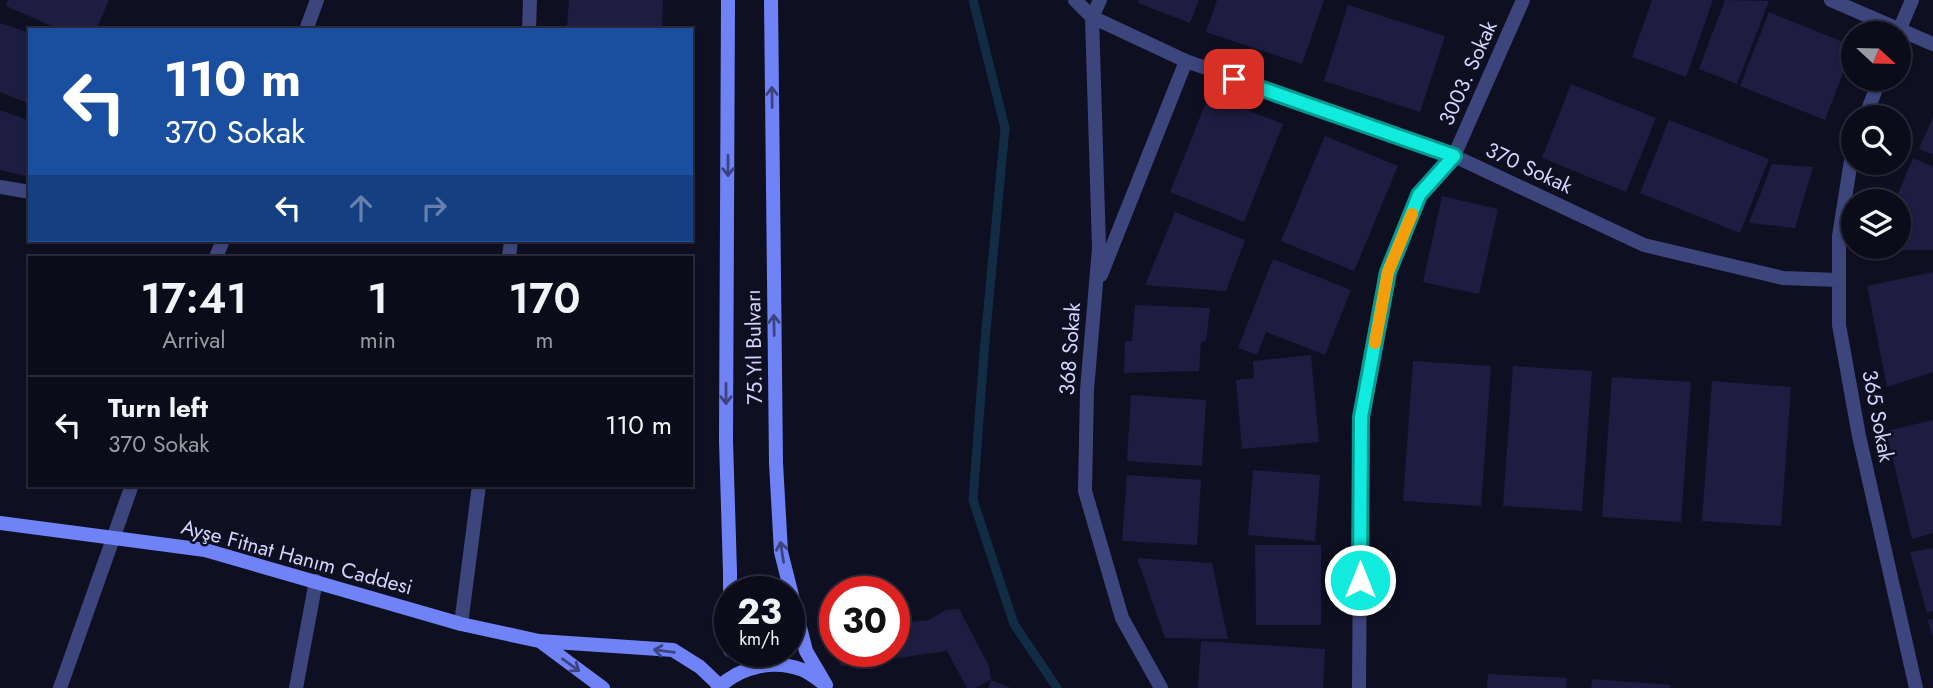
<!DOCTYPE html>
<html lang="en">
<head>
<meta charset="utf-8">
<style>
	body { margin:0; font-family:Jost,sans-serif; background:#191927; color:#f1f3f6; height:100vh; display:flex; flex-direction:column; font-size:26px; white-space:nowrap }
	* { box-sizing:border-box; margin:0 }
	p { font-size:23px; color:#9a9ba2 }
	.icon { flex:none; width:38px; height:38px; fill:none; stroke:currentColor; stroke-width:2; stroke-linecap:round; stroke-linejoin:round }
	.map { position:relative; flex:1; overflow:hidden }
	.details { position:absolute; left:28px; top:256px; width:665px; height:231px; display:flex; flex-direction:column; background:#0b0b1a; border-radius:0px; box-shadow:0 2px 5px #0004,0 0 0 2px #2b2b39 }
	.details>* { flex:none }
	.top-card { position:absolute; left:28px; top:28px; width:665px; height:214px; border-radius:0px; box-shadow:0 2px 5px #0004,0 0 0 2px #2b2b39; background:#1a4fa0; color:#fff; overflow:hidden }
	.needle { width:46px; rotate:112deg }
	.buttons { position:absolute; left:1841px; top:21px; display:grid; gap:14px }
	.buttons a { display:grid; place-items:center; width:70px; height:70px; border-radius:50%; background:#0b0b1a; box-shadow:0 2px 5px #0004,0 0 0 2px #2b2b39; font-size:35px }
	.speed { position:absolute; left:714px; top:576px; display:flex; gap:14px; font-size:35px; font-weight:700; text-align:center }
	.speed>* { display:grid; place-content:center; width:91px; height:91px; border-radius:50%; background:#0b0b1a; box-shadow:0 2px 5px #0004,0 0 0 2px #2b2b39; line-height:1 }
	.speed small { font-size:18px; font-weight:400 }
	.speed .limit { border:10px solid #d22; background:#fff; color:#111 }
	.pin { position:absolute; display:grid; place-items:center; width:60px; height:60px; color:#fff; margin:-30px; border-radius:14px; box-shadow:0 4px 10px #0006 }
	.me { position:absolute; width:77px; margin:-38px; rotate:0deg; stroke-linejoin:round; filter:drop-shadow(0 0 5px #0008) }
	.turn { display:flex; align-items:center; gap:24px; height:147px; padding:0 21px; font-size:32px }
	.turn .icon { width:91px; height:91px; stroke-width:2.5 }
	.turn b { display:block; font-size:49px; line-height:60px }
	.lanes { display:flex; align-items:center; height:66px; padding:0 21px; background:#0003; justify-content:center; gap:35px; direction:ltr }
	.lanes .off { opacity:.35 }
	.eta { display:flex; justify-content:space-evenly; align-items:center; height:119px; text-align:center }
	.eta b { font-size:42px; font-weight:600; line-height:49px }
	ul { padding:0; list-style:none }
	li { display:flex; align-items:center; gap:21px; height:98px; padding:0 21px; border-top:2px solid #2b2b39 }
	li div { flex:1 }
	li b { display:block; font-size:26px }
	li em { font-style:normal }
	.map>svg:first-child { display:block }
</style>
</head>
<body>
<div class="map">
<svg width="1933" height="688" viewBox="0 0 1933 688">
	<rect width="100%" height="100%" fill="#0f0f22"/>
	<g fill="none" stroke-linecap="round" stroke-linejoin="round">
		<path stroke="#112d44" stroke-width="9" d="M973,0L1005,128L985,341L973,500L1014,624L1057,688"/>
	</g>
	<path fill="#1e1c41" d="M8,0H109L96,30H61L6,6Z
		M569,0H663L662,30L567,26Z
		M1139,0H1199L1190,23L1138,3Z
		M1217,0H1324L1302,64L1206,32Z
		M1652,0H1713L1686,77L1632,57Z
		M1725,0L1769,1L1737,84L1699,69Z
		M1348,5L1445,36L1420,112L1324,81Z
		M1769,12L1853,46L1825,120L1740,86Z
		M0,23L30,33V104L0,92Z
		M1571,84L1656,118L1626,192L1542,158Z
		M1209,95L1283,124L1244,222L1170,192Z
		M0,110L30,121V177L0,170Z
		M1933,117V155L1919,149Z
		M1669,120L1769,159L1740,233L1640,193Z
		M1325,136L1398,166L1354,271L1281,241Z
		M1913,158L1933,167V250H1874L1875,247H1899V201H1895Z
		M1772,164L1813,167L1795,228L1749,223Z
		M1442,196L1498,209L1479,294L1423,282Z
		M1175,212L1245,240L1226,291L1145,285Z
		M1273,259L1351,290L1325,355L1266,332L1257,355L1238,348Z
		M1933,272V372L1887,387L1867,286Z
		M1135,305L1210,308L1206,341L1201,342L1199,371L1124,373L1125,341H1132Z
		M1311,355L1319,442L1242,449L1236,380L1254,378L1253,361Z
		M1413,361L1491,366L1481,506L1403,501Z
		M1513,366L1592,371L1582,511L1503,506Z
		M1612,377L1691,382L1681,522L1602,517Z
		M1712,381L1791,387L1781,526L1702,521Z
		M1131,395L1206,400L1202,466L1127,461Z
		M1933,420V533L1912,539L1886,431Z
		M1253,470L1320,475L1315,541L1248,535Z
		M1127,475L1201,480L1197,545L1122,541Z
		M1255,545H1321V625H1256Z
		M1933,548V611L1927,613L1910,552Z
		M1137,558L1212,563L1228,639L1165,638Z
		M959,609L989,666L991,680L975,688H967L947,651L841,666L835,655L834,651H894V624L929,620L946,610Z
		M830,615H835V642H833Z
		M1933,619V637L1927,620Z
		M1201,641L1325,649L1323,688H1198Z
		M1488,674L1567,678L1566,688H1487Z
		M1592,679L1671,685L1670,688H1591Z
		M991,680L1011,688H988Z"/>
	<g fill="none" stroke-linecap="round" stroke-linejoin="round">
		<path stroke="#3d457d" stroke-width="14" d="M1075,0L1092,17L1186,61L1454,156L1644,245L1783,278L1838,280
			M1100,0L1092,17L1099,248L1087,390L1085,491L1122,618L1161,688
			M1831,0L1933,44
			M306,30L317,0
			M529,30L530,0
			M1898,33L1912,0
			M1865,117L1880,79
			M1853,148L1839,236V325L1859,436L1916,688
			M0,187L30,192
			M216,257L223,240
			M509,257L511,240
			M1101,275L1186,61
			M461,624L479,485
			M60,688L132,485
			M296,688L316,581
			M1359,688L1361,417L1388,272L1419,196L1454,156L1523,0"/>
		<path stroke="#7083f6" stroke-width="14" d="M728,0L726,441L730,572V650
			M771,0L776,463L781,552L806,651L826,685
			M0,523L205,550L461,624L539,641L673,650L700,667L720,686
			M541,642L603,688
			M718,688C741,666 774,659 803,670C810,673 816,678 823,683"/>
	</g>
	<defs><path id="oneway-shaft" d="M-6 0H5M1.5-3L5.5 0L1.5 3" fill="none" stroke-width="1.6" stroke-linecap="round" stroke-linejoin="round" transform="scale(1.75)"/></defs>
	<g stroke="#3b4381">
		<use href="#oneway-shaft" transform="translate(772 97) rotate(-91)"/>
		<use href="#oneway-shaft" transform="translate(728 166) rotate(90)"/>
		<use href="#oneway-shaft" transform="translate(774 325) rotate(-91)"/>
		<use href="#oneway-shaft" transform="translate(726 394) rotate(90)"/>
		<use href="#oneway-shaft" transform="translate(782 552) rotate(-99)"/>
		<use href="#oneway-shaft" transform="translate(664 651) rotate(-173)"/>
		<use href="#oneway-shaft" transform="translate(571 665) rotate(36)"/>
	</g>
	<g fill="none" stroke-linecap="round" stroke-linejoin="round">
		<g stroke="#0a9990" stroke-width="18">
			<path id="route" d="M1234,79L1454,156L1419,195L1388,272L1361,417L1360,580"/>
		</g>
		<use href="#route" stroke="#10ebdd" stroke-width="12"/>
		<path stroke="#f59e0b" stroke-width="12" d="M1375,343L1388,272L1412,214"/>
	</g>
	<g text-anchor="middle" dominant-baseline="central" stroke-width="5" stroke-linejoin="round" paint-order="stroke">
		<g font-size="21" fill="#d3d5fc" stroke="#0f0f22">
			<text transform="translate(1468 73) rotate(-66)">3003. Sokak</text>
			<text transform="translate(1529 168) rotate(25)">370 Sokak</text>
			<text transform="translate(754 347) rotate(-91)">75.Yıl Bulvarı</text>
			<text transform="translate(1070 349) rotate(-86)">368 Sokak</text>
			<text transform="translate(1878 416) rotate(79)">365 Sokak</text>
			<text transform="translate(297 557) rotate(15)">Ayşe Fitnat Hanım Caddesi</text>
		</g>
	</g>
</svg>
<div class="buttons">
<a><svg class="needle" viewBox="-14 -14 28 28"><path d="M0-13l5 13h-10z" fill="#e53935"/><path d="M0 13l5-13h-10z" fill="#9a9ba2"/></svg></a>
<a><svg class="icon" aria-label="search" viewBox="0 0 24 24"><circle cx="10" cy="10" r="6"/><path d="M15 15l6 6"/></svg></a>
<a><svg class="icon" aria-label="layers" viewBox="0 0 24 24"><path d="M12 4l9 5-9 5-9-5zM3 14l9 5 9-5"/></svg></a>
</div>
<div class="speed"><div>23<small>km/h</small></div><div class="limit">30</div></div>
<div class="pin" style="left:1234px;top:79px;background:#d93025"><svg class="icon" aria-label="arrive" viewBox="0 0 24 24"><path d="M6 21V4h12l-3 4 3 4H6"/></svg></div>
<svg class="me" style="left:1360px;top:580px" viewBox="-20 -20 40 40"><circle r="17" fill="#10ebdd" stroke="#fff" stroke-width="3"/><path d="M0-11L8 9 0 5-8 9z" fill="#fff"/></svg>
<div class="top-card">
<div class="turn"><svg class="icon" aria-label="left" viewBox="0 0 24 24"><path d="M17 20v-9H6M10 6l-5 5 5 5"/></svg><div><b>110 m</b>370 Sokak</div></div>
<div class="lanes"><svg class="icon" aria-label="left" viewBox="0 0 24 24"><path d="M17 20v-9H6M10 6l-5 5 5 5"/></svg><svg class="icon off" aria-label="ahead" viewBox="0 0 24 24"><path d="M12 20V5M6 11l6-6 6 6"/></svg><svg class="icon off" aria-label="right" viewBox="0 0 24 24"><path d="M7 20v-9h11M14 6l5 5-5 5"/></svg></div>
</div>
<section class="details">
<div class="eta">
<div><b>17:41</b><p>Arrival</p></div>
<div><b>1</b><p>min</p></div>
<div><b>170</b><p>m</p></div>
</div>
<ul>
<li><svg class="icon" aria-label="left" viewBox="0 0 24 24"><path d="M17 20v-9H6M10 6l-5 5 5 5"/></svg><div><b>Turn left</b><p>370 Sokak</p></div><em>110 m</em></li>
</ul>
</section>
</div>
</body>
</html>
